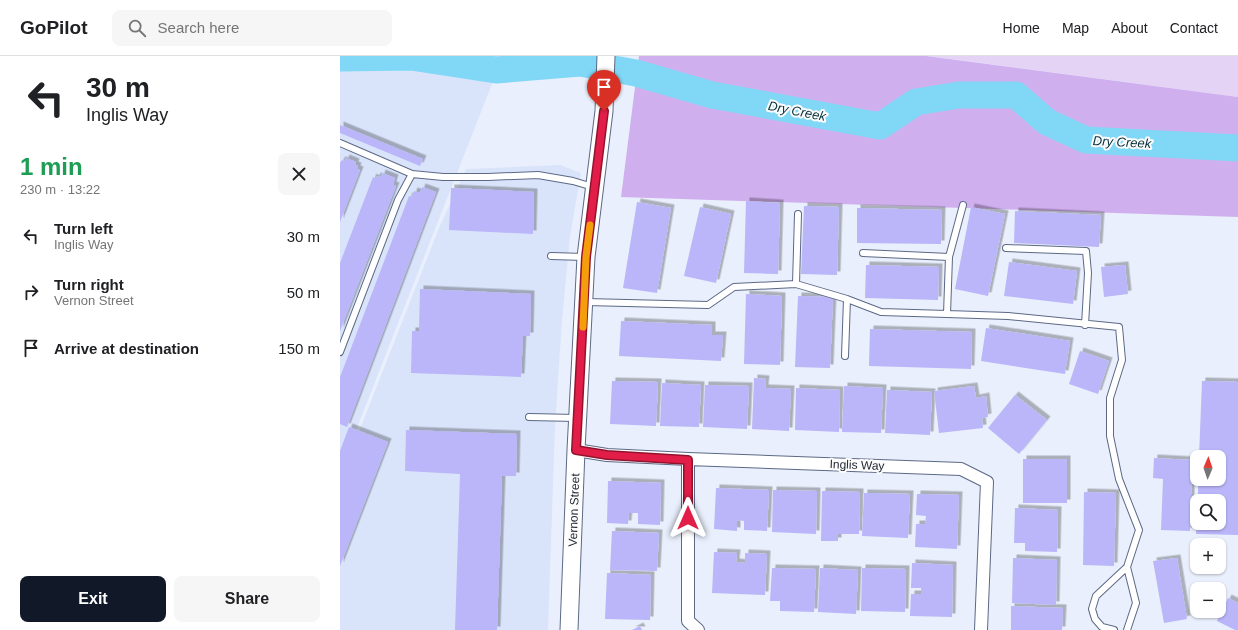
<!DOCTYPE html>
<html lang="en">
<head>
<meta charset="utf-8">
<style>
	body { margin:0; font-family:Helvetica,sans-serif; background:#f6f6f6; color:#202124; height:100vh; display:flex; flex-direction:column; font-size:15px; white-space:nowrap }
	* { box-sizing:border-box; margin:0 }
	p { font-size:13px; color:#757577 }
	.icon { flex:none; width:22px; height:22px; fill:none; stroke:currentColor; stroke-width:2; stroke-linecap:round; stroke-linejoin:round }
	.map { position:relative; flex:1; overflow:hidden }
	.side { display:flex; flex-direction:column; background:#fff; width:340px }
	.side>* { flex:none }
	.guide { background:#fff; color:#202124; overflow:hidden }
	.needle { width:26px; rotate:2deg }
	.tools { position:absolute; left:850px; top:394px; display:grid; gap:8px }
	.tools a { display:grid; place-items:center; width:36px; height:36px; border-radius:8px; background:#fff; box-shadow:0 1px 3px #0004; font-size:20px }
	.pin { position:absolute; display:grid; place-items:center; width:34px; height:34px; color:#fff; margin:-41px -17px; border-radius:50% 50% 50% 0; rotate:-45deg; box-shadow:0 0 4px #0007 }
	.pin .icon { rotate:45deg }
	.me { position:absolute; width:44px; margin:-22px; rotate:0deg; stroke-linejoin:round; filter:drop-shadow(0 0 3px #0008) }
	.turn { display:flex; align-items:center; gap:14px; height:84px; padding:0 20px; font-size:18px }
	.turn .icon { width:52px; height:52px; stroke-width:2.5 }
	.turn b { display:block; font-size:28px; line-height:34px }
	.round { display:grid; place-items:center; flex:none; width:42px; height:42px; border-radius:8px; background:#f6f6f6 }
	.head { display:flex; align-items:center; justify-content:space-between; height:68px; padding:0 20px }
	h1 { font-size:24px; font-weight:700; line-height:30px; color:#1e9e55 }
	.action { display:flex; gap:8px; margin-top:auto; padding:8px 20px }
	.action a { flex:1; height:46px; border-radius:8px; background:#111827; color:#fff; font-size:16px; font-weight:700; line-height:46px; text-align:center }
	.action a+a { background:#f6f6f6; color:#202124 }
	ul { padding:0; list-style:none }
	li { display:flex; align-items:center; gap:12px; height:56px; padding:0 20px }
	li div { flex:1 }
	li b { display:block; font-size:15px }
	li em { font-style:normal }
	header { display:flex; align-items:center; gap:24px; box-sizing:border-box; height:56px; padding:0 20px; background:#fff; border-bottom:1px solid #e0e0e0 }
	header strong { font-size:19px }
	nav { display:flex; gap:22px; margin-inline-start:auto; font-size:14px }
	.search { width:280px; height:36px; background:#f6f6f6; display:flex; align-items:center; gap:10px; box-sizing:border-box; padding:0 14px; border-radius:8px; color:#757577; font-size:15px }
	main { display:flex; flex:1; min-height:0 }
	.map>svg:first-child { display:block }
</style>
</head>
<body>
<header>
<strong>GoPilot</strong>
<div class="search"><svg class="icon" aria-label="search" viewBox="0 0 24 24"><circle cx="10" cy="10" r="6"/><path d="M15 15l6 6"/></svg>Search here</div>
<nav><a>Home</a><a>Map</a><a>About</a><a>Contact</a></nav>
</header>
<main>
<section class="side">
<div class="guide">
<div class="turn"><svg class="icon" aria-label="left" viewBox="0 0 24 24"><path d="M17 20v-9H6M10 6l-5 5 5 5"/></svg><div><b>30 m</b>Inglis Way</div></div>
</div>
<div class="head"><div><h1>1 min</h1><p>230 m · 13:22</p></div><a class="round"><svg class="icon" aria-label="close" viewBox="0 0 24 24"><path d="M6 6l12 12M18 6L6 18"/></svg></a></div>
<ul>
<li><svg class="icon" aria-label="left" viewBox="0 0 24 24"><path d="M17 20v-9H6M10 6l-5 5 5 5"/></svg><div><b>Turn left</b><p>Inglis Way</p></div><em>30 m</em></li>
<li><svg class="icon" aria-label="right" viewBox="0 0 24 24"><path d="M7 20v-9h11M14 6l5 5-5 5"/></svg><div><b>Turn right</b><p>Vernon Street</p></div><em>50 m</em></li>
<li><svg class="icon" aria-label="arrive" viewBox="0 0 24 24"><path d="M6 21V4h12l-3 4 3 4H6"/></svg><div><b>Arrive at destination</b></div><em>150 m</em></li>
</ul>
<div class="action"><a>Exit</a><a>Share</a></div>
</section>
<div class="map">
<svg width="898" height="574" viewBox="0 0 898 574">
	<defs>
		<filter id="shadow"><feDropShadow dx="3.5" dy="-3.5" stdDeviation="0" flood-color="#0004"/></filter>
	</defs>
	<rect width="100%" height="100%" fill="#e9effc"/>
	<path fill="#d9e4fb" d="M0,0H163L0,415Z
		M220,109L241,117L230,180L222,264L215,370L208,574H0V424L99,172L126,113Z"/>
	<path fill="#e5d3f6" d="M586,0H898V41L611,3Z"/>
	<path fill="#d0afee" d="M299,0H586L898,41V161L281,141Z"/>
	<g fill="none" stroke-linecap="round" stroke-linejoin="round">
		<path stroke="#80d8f6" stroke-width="27" d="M0,2L71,1L156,14L240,7L296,17L372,39L540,70L576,46L619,39H676L707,66L746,84L898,92"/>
	</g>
	<path fill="#bab6f9" filter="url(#shadow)" d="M0,69L83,103L80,110L0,77Z
		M6,102L16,106L15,109L18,110L17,113L20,114L0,166V107L2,104L5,105Z
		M42,117L55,122L53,129L56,130L0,275V207L33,121L36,123L37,120L41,121Z
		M82,131L96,136L7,371L0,368V321L69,140L72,141L74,135L80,137Z
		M111,132L194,136L193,178L109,174Z
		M406,145L440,147L438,218L404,217Z
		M297,146L331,152L317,237L283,232Z
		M464,150L499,151L497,219L461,218Z
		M360,151L391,158L376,227L344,220Z
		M631,151L665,158L648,240L615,233Z
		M517,152L602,154L601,188L517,187Z
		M675,155L761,159L759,191L674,187Z
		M669,206L737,215L733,248L664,240Z
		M526,209L599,211L598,244L525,242Z
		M785,209L788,238L764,241L761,211Z
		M80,233L191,238L190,280H183L181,321L71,317L72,275H79Z
		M406,238L442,240L440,309L404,308Z
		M458,240L493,241L490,312L455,311Z
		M281,265L372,269V279H383L381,305L279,300Z
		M646,272L730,285L725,318L641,305Z
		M530,273L632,276L631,313L529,310Z
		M740,295L769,305L758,338L729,328Z
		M414,322L426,323L425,332L451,333L449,375L412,373Z
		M272,325L318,326L316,370L270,368Z
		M862,325L898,326V479L856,478L857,467H879V445H858V423H879V401H859Z
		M322,327L361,329L359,371L320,370Z
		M365,329L409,330L407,373L363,371Z
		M504,330L543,332L541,377L502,376Z
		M634,330L636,342L646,340L648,361L642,362L643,372L599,377L594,335Z
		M456,332L500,334L499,376L455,374Z
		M547,334L592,336L590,379L545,377Z
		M675,339L707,364L679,398L648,372Z
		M9,371L48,386L0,510V395Z
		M66,374L177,378L176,420H162L157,574H115L120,418L65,415Z
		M814,402L852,404L850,475L821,474L823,423L813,422Z
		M683,403H727V447H683Z
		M268,425L321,427L320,469L298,468V457H289L288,468L267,467Z
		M376,432L429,434L427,475L404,474V465L397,464V475L374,473Z
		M433,434L477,435L476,478L432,476Z
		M482,435L520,436L519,478H498V485H481Z
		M744,436L776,437L774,510L743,509Z
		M524,437L570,438L568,482L522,480Z
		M577,438L619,439L617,493L575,491L576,468H585L586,460L576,459Z
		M675,452L718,454L717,496L685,495V487H674Z
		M272,475L319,477L317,515L270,514Z
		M374,496L397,497L396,506L405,507V497L427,498L425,539L372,537Z
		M673,502L717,504L716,549L672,547Z
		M837,502L847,563L824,567L813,505Z
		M572,507L613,509L612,561L570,560L571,538H581V532H571Z
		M432,512L476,513L474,556L440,555V545H430Z
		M480,512L518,514L516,558L478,556Z
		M522,512L566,513L565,556L521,555Z
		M267,517L311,519L310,564L265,563Z
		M888,542L898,547V574H895L877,565Z
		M671,550L723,552L722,574H671Z
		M300,570L302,574H292Z"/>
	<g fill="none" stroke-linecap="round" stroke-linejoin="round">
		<g stroke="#5c6985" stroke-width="8">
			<path id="service" d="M0,87L72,118L103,121H148L198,119L233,125L253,131
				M666,192L746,195L748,217L745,269
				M523,197L609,201L623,149
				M211,200L245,201
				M456,228L507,243L541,256L607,258L609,201
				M246,246L368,249L394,231L456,228L458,158
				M607,258L668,260L779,271L782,304L770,342V380L779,423L799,474L787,511L756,540L752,553L755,563L762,571L774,574
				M0,296L58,144L72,118
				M505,300L507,243
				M189,361L237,362
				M787,574L796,547L787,511"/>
		</g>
		<g stroke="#5c6985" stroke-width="14">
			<path id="minor" d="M236,394L267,399L348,403L621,413L647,426L641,574
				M348,403V565L358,574"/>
		</g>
		<g stroke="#5c6985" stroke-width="19">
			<path id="secondary" d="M229,574L236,394L246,201L264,55L266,0"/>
		</g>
		<use href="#service" stroke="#fff" stroke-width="6"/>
		<use href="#minor" stroke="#fff" stroke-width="12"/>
		<use href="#secondary" stroke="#fff" stroke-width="17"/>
	</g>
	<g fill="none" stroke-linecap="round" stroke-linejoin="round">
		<g stroke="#92132f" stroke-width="10">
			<path id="route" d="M264,55L246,201L236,394L267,399L348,404V462"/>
		</g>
		<use href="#route" stroke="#e11d48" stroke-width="7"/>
		<path stroke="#f59e0b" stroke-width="7" d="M243,271L246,201L250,169"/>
	</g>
	<g text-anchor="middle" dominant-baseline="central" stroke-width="4" stroke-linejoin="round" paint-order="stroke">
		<g font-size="12" fill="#232935" stroke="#fcfcfc">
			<text transform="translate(517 409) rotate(2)">Inglis Way</text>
			<text transform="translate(234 454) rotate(-88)">Vernon Street</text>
		</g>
		<g font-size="13" font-style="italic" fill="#06313d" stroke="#fcfcfc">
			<text transform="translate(457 55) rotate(11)">Dry Creek</text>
			<text transform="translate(782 86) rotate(3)">Dry Creek</text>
		</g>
	</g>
</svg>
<div class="tools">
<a><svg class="needle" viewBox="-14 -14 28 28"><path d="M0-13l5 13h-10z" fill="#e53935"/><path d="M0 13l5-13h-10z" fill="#757577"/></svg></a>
<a><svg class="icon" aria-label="search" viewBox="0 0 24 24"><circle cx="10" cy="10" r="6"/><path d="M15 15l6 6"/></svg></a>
<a>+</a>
<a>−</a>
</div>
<div class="pin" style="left:264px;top:55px;background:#d93025"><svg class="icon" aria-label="arrive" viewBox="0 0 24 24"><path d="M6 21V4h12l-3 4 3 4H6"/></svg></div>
<svg class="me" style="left:348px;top:462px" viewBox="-20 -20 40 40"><path d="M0-17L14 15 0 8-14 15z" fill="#e11d48" stroke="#fff" stroke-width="4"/></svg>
</div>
</main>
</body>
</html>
